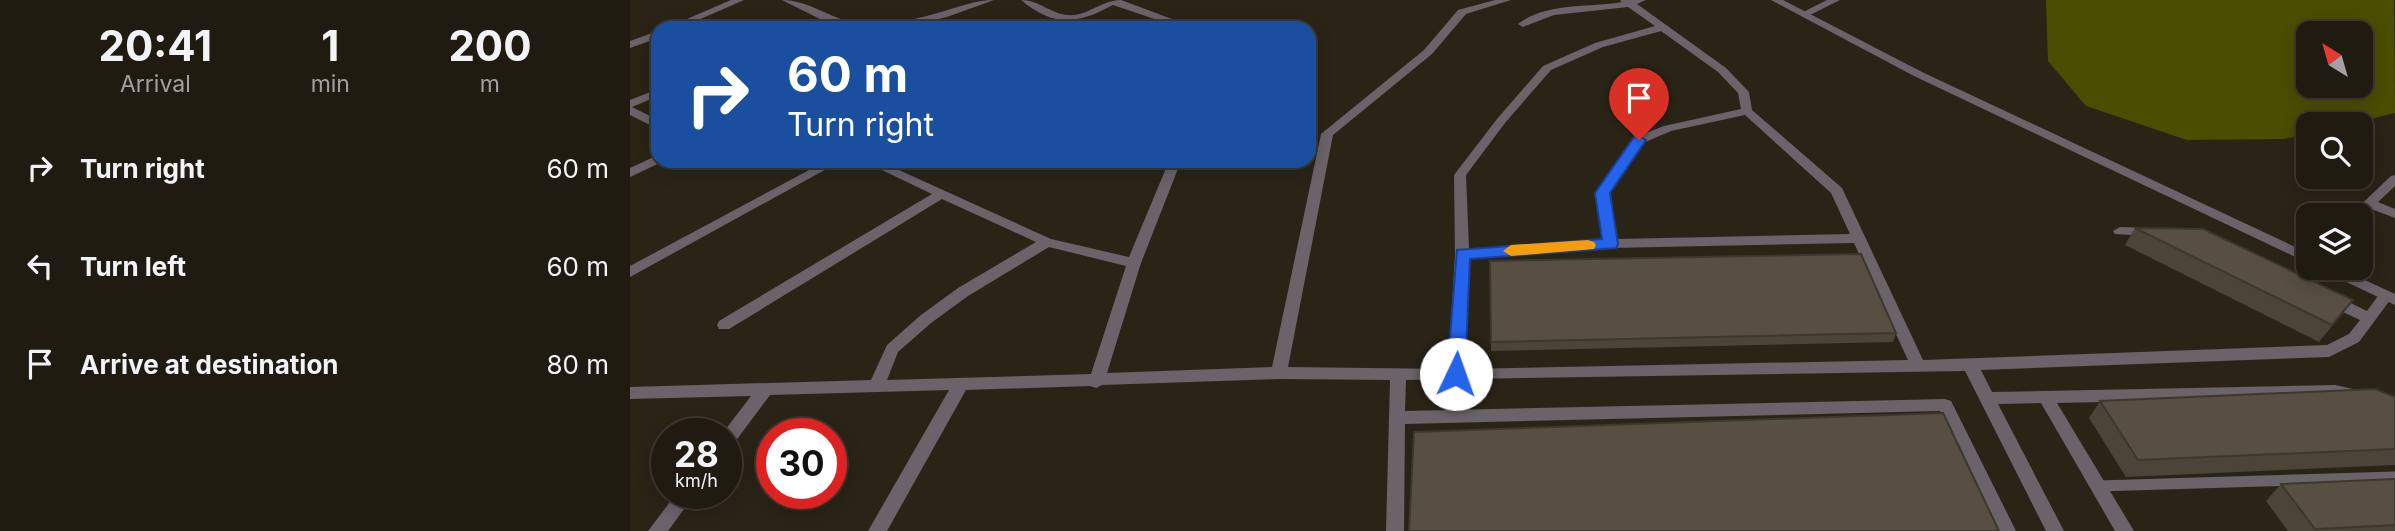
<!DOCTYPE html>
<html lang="en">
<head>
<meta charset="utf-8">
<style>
	body { margin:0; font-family:Inter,sans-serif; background:#2d281f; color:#f1f3f6; height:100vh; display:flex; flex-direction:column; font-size:26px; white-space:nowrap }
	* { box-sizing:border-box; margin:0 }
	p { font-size:23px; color:#a2a19f }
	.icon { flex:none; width:38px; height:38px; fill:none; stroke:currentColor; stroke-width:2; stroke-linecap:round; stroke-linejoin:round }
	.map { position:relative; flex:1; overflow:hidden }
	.sheet { display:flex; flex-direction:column; background:#201b11; width:630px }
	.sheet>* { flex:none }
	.top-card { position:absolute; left:21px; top:21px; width:665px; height:147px; border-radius:21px; box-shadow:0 4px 18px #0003,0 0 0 2px #3d3931; background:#1a4fa0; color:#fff; overflow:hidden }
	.needle { width:46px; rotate:323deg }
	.buttons { position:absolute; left:1666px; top:21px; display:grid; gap:14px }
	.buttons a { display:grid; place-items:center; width:77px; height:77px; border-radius:14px; background:#201b11; box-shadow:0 4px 18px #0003,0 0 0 2px #3d3931; font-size:35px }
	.speed { position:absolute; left:21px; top:418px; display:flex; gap:14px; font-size:35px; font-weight:700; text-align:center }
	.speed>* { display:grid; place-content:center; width:91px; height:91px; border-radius:50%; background:#201b11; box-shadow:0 4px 18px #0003,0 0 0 2px #3d3931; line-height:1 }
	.speed small { font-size:18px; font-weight:400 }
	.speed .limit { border:10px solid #d22; background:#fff; color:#111 }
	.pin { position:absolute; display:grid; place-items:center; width:60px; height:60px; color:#fff; margin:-72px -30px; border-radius:50% 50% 50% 0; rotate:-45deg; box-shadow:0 0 7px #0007 }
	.pin .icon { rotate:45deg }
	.me { position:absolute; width:77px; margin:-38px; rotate:3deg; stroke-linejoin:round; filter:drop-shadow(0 0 5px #0008) }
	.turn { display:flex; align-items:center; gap:24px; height:147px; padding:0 21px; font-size:32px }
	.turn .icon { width:91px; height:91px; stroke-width:2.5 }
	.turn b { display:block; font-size:49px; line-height:60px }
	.eta { display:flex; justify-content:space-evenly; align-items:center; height:119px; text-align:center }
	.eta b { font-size:42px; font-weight:700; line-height:49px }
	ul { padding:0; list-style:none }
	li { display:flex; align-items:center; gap:21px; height:98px; padding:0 21px }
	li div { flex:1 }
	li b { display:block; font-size:26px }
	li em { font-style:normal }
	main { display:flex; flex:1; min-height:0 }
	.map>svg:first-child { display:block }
</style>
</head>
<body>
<main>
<section class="sheet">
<div class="eta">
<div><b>20:41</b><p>Arrival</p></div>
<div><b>1</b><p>min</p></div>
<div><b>200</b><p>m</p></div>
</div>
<ul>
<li><svg class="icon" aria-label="right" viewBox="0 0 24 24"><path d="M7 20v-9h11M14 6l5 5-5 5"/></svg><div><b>Turn right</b></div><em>60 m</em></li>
<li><svg class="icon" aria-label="left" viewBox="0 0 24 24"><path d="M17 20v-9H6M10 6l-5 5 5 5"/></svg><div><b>Turn left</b></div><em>60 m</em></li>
<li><svg class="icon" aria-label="arrive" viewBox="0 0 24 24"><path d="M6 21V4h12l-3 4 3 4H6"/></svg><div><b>Arrive at destination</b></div><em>80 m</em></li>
</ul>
</section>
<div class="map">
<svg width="1765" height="531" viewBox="0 0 1765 531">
	<rect width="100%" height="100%" fill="#2a2417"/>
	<path fill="#4a4e01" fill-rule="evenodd" d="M1416,0H1764L1765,113L1719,124H1678V134L1654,139L1557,140L1456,106L1418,61ZM1678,33H1731V86H1678Z"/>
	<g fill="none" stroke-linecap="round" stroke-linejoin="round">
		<path stroke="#6a6369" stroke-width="11" d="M1468,486L1765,477"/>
		<path fill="#6a6369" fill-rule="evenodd" d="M101,0H114L50,28H36Z
			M152,0C181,0 205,23 235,24C261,25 286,19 311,12C329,7 345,0 364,0L317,17L268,28H220L200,22L186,28H172L190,19Z
			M391,0C409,0 421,14 438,15C457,17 471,0 491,0L566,28H551L483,5C448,24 424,28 391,0Z
			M865,0H881L836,14L802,54L703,135L658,367L818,369L825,254L824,175L867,119L913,66L965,43L1025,26L998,7L924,15L893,27L888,24C916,2 959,8 992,2L990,0H1016L1007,4L1096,68L1119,92L1122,110L1212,188L1293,360L1697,345L1719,334L1730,320L1694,303L1692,299L1694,295H1704L1737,311L1751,292L1756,291L1763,296L1729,342L1699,357L1351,370L1362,392L1705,385L1723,389L1725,393L1723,397L1717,399L1705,397L1427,403L1504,531H1485L1411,403L1368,404L1434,531H1416L1335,371L776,380L775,411L1315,399L1321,401L1386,531H1368L1310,411L775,424L774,531H756L760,380L649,379L472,385L466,388L460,386L336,390L257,531H238L319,390L140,395L102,446L96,448V434H92L121,396L0,399V387L241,380L257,345L291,315L328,288L406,242L312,199L99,329H89L87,325L89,321L302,194L233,161H249L421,239L499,257L539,161H551L511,263L477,373L642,367L691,134L794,50L828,10ZM1031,31L1088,72L1108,93L1111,109L1034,126L1005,137L967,193L974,240L839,249L836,175L875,123L921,70L973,47ZM1115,115L1201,193L1220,234L987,239L979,193L1013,143L1041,131ZM1224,243L1278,360L834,369L839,258L981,248ZM419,247L496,266L461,374L257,380L268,352L301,323L338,296Z
			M1197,0H1210L1178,16L1169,14Z
			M28,31V38L0,48V41Z
			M28,89V96L2,107L28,120V129L0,115V100Z
			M28,155V161L32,162L0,177V168Z
			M196,161H211L0,277V266Z
			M1765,175V186L1748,202L1765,209V218L1741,209L1731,218V215H1720L1761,176Z
			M1490,227L1519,228L1526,232L1519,236L1485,234L1483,231Z
			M46,494H65L38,531H18Z"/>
		<path fill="#6a6369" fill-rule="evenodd" d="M1141,0H1153L1292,72L1678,253V263L1284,76Z
			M1691,268H1709L1765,294V305L1693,271Z"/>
	</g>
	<path fill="#4c4439" d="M1505,228L1723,300L1689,342L1495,245Z
		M1266,333L1263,342L861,351V342Z
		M1765,397V465L1496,477L1459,418L1470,401Z
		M1765,479V531H1658L1636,501L1651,484Z"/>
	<path fill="#584f42" stroke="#3e372e" stroke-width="2" d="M1505,228L1573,229L1723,300L1702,325Z
		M1231,254L1266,333L861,342L860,261Z
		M1745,389L1765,397V449L1508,460L1470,401Z
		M1313,413L1369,531H779L784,432Z
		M1765,479V525L1685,529L1651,484Z"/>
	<path fill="#2563eb" stroke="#184099" stroke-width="2" d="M1009,136L1016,140L980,193L988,244L986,248L840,259L835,374L833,379H820L817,374L827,250L972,239L965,193L1004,137Z"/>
	<path fill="#f59e0b" d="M958,240L964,242L966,245L964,249L881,256L873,251L881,245Z"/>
</svg>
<div class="buttons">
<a><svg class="needle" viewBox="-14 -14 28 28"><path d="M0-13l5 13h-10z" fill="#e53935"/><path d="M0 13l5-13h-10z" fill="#a2a19f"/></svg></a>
<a><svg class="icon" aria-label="search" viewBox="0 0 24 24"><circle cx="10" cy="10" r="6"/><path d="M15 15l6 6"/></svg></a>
<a><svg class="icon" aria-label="layers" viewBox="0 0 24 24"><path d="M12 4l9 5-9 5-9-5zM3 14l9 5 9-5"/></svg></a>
</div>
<div class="speed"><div>28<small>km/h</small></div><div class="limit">30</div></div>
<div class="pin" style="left:1009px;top:140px;background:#d93025"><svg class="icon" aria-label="arrive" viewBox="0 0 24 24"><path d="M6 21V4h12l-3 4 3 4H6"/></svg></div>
<svg class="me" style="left:826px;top:374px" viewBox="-20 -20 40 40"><circle r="19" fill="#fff"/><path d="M0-13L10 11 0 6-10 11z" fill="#2563eb"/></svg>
<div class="top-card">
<div class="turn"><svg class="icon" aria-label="right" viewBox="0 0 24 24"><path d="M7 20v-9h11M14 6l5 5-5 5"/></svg><div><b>60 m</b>Turn right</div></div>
</div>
</div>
</main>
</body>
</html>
